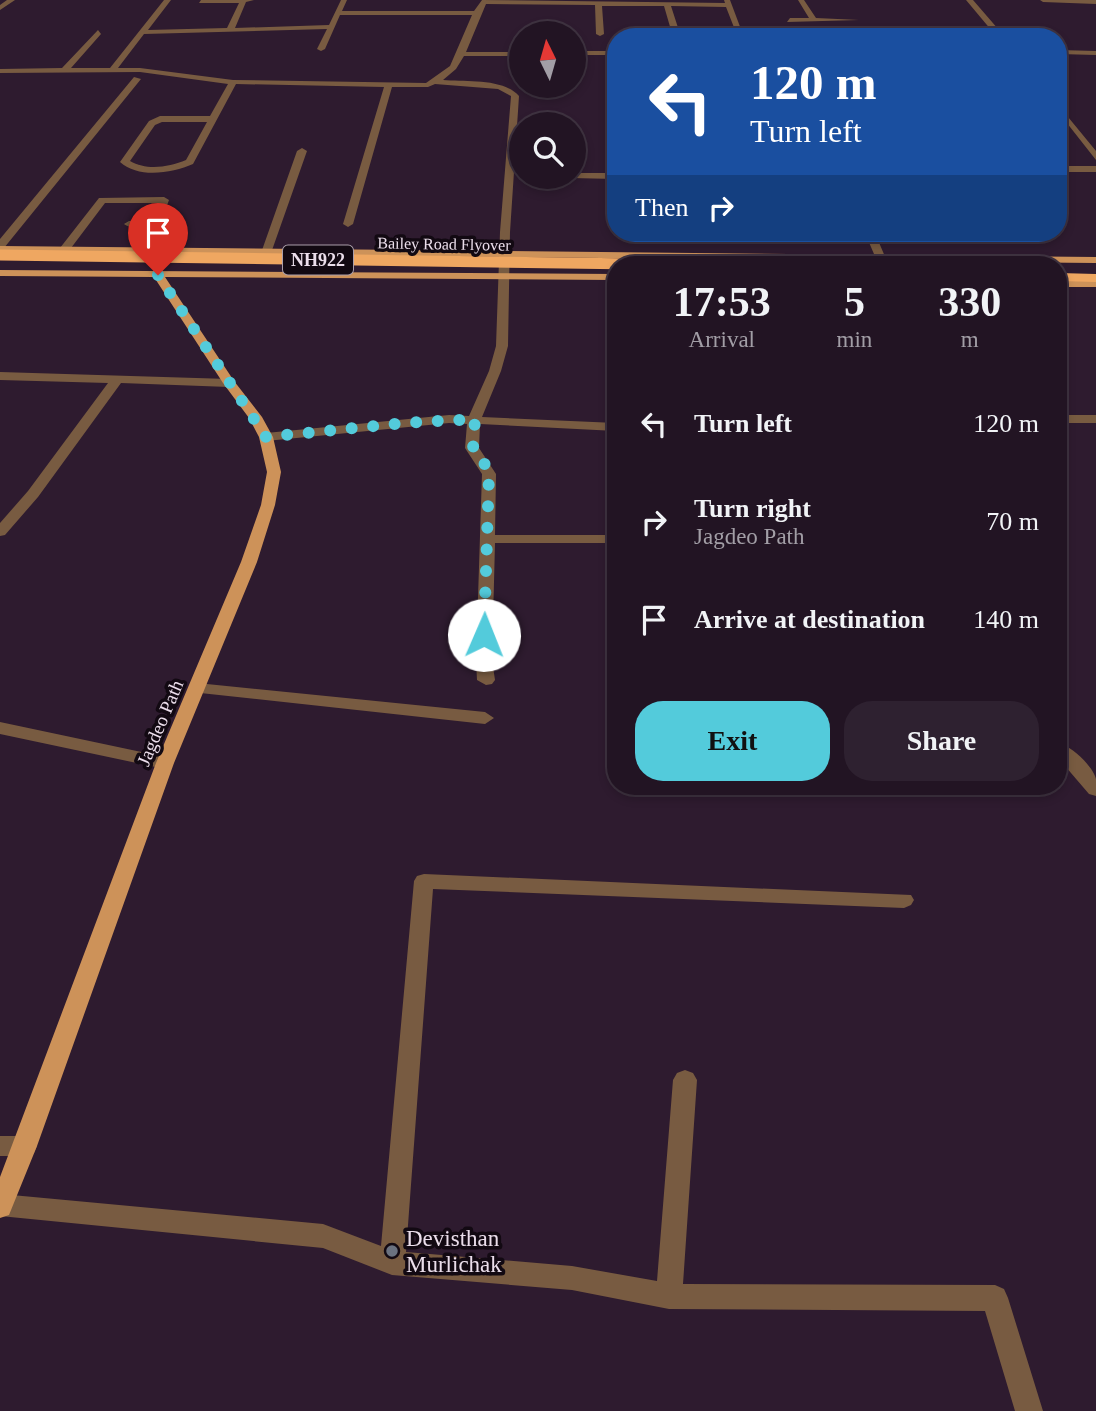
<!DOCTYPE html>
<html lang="en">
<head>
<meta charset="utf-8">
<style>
	body { margin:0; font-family:"Times New Roman",serif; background:#2e2130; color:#f1f3f6; height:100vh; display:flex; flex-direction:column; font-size:26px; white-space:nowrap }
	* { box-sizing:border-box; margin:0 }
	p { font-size:23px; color:#a29ea6 }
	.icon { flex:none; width:38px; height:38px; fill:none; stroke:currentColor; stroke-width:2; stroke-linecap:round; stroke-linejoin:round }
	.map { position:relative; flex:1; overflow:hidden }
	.drawer { position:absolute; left:607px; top:256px; width:460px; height:539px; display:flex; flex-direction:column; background:#221423; border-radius:28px; box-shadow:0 4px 10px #0003,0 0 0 2px #3f3341 }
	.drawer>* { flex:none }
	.banner { position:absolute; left:607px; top:28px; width:460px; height:214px; border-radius:28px; box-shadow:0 4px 10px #0003,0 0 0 2px #3f3341; background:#1a4fa0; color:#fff; overflow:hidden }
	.needle { width:46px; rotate:355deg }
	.buttons { position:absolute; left:509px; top:21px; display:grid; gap:14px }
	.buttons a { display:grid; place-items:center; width:77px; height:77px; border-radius:50%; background:#221423; box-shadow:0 4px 10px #0003,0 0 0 2px #3f3341; font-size:35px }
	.pin { position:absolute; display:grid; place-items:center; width:60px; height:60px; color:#fff; margin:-72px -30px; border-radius:50% 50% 50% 0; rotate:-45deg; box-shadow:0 0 7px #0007 }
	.pin .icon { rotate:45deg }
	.me { position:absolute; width:77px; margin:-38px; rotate:1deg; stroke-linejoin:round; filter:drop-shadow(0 0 5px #0008) }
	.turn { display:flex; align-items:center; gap:24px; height:147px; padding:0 28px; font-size:32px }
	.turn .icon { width:91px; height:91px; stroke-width:2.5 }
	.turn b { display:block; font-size:49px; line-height:60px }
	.then { display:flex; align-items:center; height:66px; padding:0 28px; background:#0003; gap:14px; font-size:26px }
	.eta { display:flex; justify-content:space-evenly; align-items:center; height:119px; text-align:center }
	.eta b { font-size:42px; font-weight:600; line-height:49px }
	.cta { display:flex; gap:14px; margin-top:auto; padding:14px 28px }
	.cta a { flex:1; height:80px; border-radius:28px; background:#53cbdb; color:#111; font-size:28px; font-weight:600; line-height:80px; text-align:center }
	.cta a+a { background:#2e2130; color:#f1f3f6 }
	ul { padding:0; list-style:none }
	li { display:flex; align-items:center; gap:21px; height:98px; padding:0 28px }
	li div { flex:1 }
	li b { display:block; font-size:26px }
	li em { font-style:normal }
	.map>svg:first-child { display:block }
</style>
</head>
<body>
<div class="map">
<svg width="1096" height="1411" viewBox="0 0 1096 1411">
	<rect width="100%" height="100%" fill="#2e1b2f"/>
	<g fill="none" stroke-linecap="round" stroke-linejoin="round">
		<path fill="#785b41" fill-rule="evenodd" d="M7,0H15L0,10V5Z
			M164,0H171L148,30L227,28L239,3H199L201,0H254L246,2L235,28L329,25L341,0H347L342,11H474L482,0L725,3L724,0H730L742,32L735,30L726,7L671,6L681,37H673L664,6H602L604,34L600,36L596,34L595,5L486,4L466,52H522V56H464L456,69L443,80C466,82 503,78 519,96L510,232L508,346L501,371L482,417L616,423V431L480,424L479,448L496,474L495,535H616V543H495L492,660L495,680L492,684L486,685L477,680L476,660L482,474L465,448L467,424L449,423L266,441L259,437L266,433L449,415L469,416L489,371L496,346L500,232L511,96L498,89L435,84L428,87H392L353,224L348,227L343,224L384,87L236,84L193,164C172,173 139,179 120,162L149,121L160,116H210L228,84L140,72L0,73V69L62,68L98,30L101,34L71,68H110ZM340,15H472L450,66L426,83L233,80L140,68H118L144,34L327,29L317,49L321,51L325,49ZM162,122H207L186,160C169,167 147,171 130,161L155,125Z
			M798,0H804L816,18L859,20L787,22L790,18H809Z
			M966,0H973L1005,37H997Z
			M1040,0H1096V4L1043,2Z
			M918,33L924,37H916Z
			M1059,50L1096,51V55L1059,54Z
			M574,51H616V55H574Z
			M134,77L141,79L4,248L0,249V239Z
			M1059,106L1096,151V160L1059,113Z
			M302,148L307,151L271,253L262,255L261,253L297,151Z
			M1059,166H1096V172H1059Z
			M574,173H616V179L571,178Z
			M99,198L164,197L169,200C161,221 164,226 140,227C133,227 129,228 124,224L129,221L151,220L158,203H105L68,252H60V248Z
			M865,233H875L886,259L885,261H877Z
			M0,372L229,379L235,383L229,387L121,383L38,497L5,535L0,536V523L28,491L108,383L0,380Z
			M1059,415H1096V423H1059Z
			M197,683L485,712L494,718L485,724L191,692L188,688L191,684Z
			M0,722L165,757L174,763L165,769L0,734Z
			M1059,743C1071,746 1093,766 1096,779C1096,784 1096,791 1096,796L1089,794L1059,759Z
			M424,874L911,895L914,900L911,905L904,908L433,889L406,1252L572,1266L657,1281L673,1080L677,1073L685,1070L693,1073L697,1080L683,1284L995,1285L1004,1289L1008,1298L1043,1411H1015L985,1311L669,1309L572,1290L392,1275L323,1248L0,1216L1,1194L323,1224L381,1246L414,881L417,876Z
			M0,1136H25L34,1139L37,1146L34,1153L25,1156H0Z"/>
		<path fill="#cd9259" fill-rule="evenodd" d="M0,246L1096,257V263L0,252Z
			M0,270L616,274V280L165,277L234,381L262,417L273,437L281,472L275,505L257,562L174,763L37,1146L9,1215L0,1218V1177L156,763L241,562L261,505L267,472L259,437L249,418L223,383L154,277L0,276Z
			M1059,281H1096V287H1059Z"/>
		<path fill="#efa761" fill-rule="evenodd" d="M1059,273L1096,274V282L1059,281Z"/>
		<path stroke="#efa761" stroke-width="11" d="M0,255L636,264"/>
	</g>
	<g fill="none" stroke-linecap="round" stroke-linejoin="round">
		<path stroke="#53cbdb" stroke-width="12" stroke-dasharray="0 21.6" d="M158,275L266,437L404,423L475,419L473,449L486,466L489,474L484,635"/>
	</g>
	<circle fill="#6b7280" stroke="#120912" stroke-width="2.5" cx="392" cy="1251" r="7"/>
	<g text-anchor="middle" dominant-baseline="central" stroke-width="7" stroke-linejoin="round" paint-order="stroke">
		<g font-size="16" fill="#ebdeeb" stroke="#120912">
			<text transform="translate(444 244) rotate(1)">Bailey Road Flyover</text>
		</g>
		<rect fill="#120912" stroke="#aa9eaa" stroke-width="2" x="283" y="245.5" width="70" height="29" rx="5"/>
		<g font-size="18" font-weight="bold" fill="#ebdeeb">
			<text x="318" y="260">NH922</text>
		</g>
		<g font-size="19" fill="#ebdeeb" stroke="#120912">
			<text transform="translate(160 723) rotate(-67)">Jagdeo Path</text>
		</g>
		<g font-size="23" fill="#ebdeeb" stroke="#120912" text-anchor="start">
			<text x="406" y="1238">Devisthan<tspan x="406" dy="26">Murlichak</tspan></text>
		</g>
	</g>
</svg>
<div class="buttons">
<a><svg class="needle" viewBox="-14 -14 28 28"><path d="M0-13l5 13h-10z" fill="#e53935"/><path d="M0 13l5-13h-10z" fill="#a29ea6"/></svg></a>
<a><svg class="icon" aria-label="search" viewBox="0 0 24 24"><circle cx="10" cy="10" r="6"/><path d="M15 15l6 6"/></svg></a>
</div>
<div class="pin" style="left:158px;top:275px;background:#d93025"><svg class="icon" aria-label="arrive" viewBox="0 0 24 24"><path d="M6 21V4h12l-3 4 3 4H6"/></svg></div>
<svg class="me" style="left:484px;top:635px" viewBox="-20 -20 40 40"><circle r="19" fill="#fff"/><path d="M0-13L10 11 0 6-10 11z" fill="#53cbdb"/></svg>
<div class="banner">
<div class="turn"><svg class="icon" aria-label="left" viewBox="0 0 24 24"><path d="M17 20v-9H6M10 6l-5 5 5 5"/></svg><div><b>120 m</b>Turn left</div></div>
<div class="then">Then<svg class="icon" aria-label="right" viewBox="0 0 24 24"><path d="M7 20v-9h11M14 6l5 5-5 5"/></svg></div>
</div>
<section class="drawer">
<div class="eta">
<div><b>17:53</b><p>Arrival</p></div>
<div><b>5</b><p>min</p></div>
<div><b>330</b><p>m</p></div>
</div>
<ul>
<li><svg class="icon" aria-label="left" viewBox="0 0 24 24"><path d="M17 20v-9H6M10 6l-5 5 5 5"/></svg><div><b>Turn left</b></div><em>120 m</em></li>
<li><svg class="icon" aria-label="right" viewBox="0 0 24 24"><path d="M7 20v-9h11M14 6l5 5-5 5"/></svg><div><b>Turn right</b><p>Jagdeo Path</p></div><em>70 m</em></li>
<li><svg class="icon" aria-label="arrive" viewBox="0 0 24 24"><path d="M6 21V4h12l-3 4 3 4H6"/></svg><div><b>Arrive at destination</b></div><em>140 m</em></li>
</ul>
<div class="cta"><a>Exit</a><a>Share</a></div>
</section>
</div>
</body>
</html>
